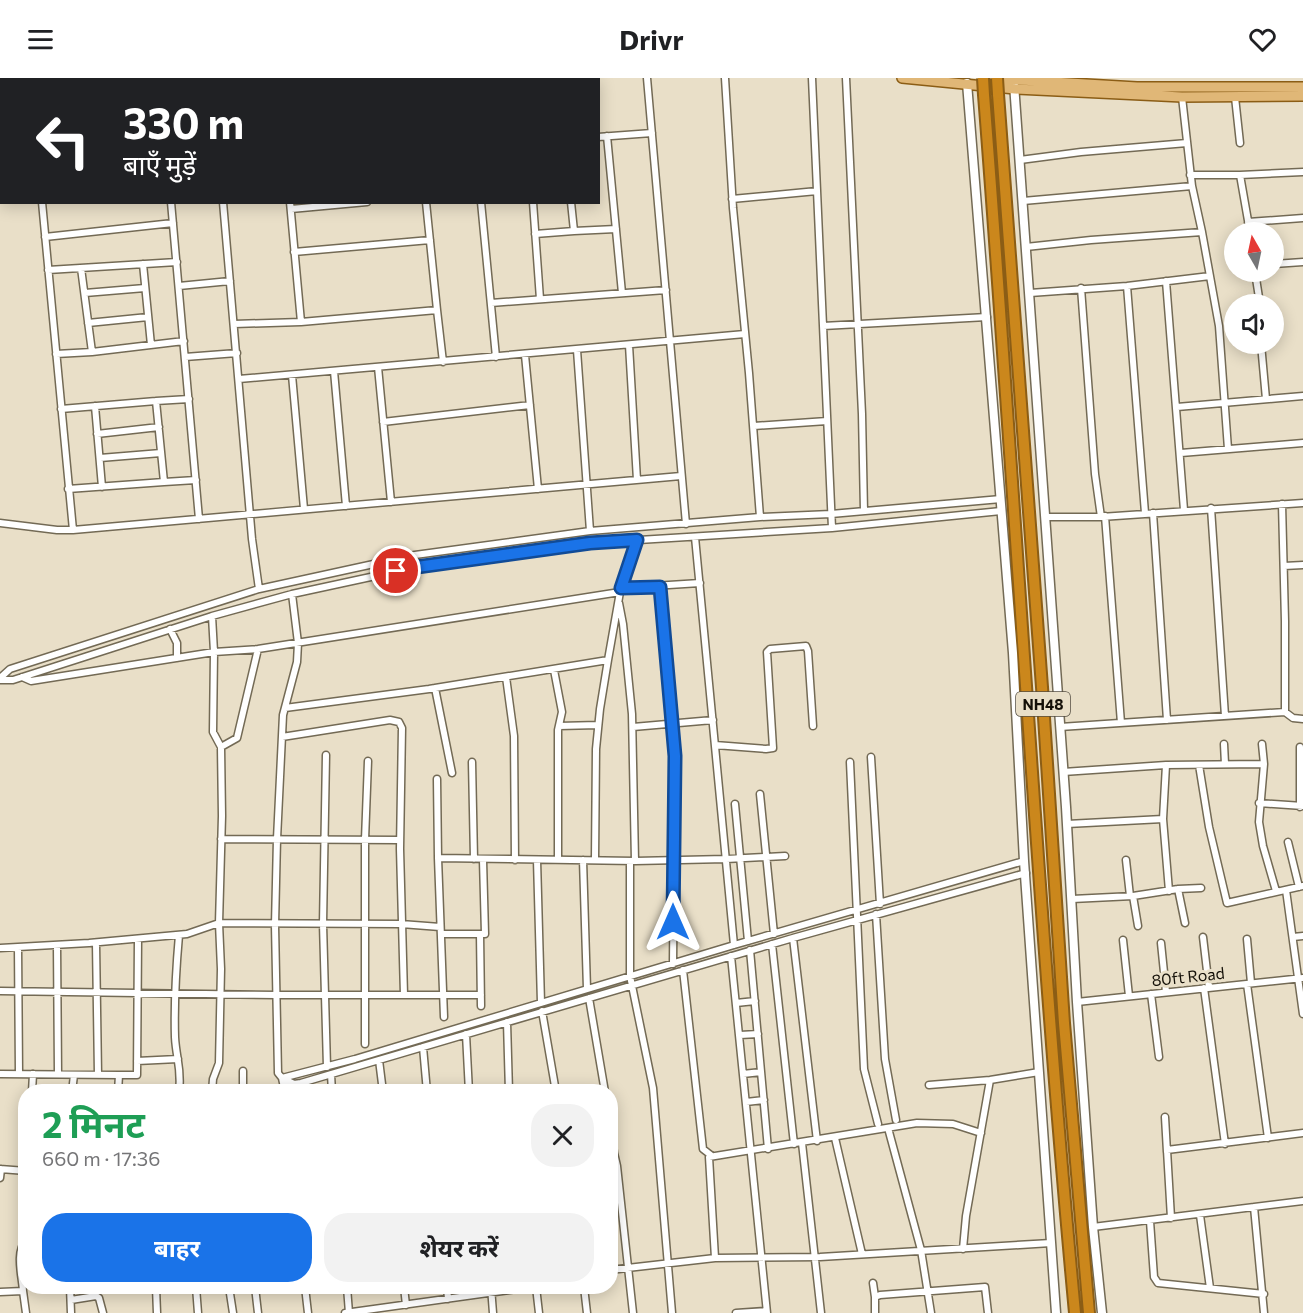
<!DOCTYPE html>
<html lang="hi">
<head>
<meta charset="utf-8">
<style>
	body { margin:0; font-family:Commissioner,"Noto Sans Devanagari",sans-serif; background:#f2f2f2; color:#202124; height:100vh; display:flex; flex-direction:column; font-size:22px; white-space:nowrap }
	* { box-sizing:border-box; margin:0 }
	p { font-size:20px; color:#757577 }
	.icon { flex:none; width:33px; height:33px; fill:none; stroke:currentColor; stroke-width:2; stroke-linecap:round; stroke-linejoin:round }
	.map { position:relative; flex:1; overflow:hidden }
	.drawer { position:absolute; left:18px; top:1006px; width:600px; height:210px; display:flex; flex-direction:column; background:#fff; border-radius:24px; box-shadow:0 3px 15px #0003 }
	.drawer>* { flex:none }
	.guide { position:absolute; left:0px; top:0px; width:600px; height:126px; box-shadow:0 3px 15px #0003; background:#202124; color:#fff; overflow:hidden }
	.needle { width:39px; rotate:351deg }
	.fabs { position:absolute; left:1224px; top:144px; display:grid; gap:12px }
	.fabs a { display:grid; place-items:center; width:60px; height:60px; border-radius:50%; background:#fff; box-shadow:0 3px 15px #0003; font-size:30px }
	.pin { position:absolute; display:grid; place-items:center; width:51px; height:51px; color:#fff; margin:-26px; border:3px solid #fff; border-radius:50%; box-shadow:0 2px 6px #0007 }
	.me { position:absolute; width:66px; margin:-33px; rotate:0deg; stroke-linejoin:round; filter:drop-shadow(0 0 4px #0008) }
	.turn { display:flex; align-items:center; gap:21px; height:126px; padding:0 24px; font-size:27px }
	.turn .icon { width:78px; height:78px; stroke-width:2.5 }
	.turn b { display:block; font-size:42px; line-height:51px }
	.round { display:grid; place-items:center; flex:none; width:63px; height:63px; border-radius:24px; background:#f2f2f2 }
	.headline { display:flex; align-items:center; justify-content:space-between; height:102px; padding:0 24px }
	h1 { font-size:36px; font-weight:700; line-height:45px; color:#1e9e55 }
	.button { display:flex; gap:12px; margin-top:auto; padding:12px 24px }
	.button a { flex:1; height:69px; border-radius:24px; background:#1a73e8; color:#fff; font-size:24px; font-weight:700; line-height:69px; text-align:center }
	.button a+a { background:#f2f2f2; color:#202124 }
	header { display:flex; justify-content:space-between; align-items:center; height:78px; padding:0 24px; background:#fff; font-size:27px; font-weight:700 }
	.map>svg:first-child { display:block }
</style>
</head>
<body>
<header><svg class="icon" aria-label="menu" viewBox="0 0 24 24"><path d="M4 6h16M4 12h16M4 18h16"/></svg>Drivr<svg class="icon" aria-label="heart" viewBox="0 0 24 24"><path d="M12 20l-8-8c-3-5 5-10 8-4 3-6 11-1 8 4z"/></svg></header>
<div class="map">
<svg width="1303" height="1235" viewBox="0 0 1303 1235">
	<rect width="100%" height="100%" fill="#e9dfc8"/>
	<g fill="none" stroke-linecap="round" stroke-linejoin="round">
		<g stroke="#736a55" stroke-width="9">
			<path id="street" d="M210,0V2
				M471,0V2
				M647,0L686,446
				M725,0L733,130L749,295L760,439
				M812,0L832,450
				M846,0L862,336L864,433
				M1182,19L1192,108L1202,154L1219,248L1228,371
				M1235,19L1240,65
				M607,58L622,215
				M598,59L652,55
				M1020,82L1081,74L1187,65
				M1190,97H1240L1303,94
				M1240,97L1250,154
				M0,112H2
				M732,121L817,113
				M1023,123L1192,108
				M42,124L73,452L681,398
				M171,124L199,441
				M223,124L252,461L259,511
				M290,124L301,244L437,232L426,124
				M481,124L496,279
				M533,124L540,221
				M571,124L574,153L616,151
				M291,131L367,124
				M1248,144L1303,140
				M535,156L574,153
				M45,159L173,145
				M1026,169L1091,162L1202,154
				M294,174L430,162
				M143,186L151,267
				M1274,186L1303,184
				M48,192L177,184
				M1255,194L1260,226
				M1166,203L1184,432
				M179,208L230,203
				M1127,208L1145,435
				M1081,210L1095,396L1101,439
				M85,215L145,210
				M1030,215L1127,208L1210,198
				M491,225L666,212
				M437,232L443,284
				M88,245L148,239
				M234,246L301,244
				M823,248L987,239
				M1261,266L1266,321
				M629,267L637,402
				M577,272L590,453
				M92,274L184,263
				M56,276L92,274L81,190
				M525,277L538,411
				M185,279L237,275
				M378,289L391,424
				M334,293L346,428
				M292,297L304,431
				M239,301L745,256
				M95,328L102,409
				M1177,329L1303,318
				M61,331L156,323
				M383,344L530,327
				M754,348L827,343
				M97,356L159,349
				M1181,375L1303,365
				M100,380L161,375
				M164,404L196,402
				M68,411L164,404L156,323L189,321
				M1282,426L1285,543V634
				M1211,430L1225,638
				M1153,435L1167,642
				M1105,438L1121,645
				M1045,439H1101L1303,425
				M0,445L57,452H73
				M695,459L734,867
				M1284,488L1303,487
				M660,509L675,678L673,886
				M622,510L700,505
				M619,525L623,546L632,636L635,783
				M212,538L214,574L213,654L221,669L222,738L219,845L221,891L219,985L213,1001L212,1014
				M170,551L177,565V580
				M554,592L562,634L558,652V782
				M22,599L31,603L214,574L258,571L620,514L637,462
				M506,599L514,658L515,782
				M0,600L10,591L259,511L415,477L590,453L760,439L831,436L1001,421
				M0,602H13L212,538L292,516L417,489L590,465L832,450L1001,433
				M435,610L452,695
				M285,630L429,611L608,582L620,514
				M559,648L598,647
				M633,649L713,642
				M1060,649L1285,634L1293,640L1303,641
				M282,659L390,642L399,644L402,650L400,771L404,917
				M1224,666L1225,686
				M1262,666L1264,686
				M715,667L766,671L773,670L767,574L770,571L806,568L808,573L813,648
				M221,669L237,660L258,571
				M1300,669V729
				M326,677L323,846L327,989
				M871,679L880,826
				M472,684L474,781
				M850,684L864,991L878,1046
				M1166,687L1163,741L1169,813
				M1199,687L1209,749L1227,825L1303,808
				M1063,694L1166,687L1264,686L1259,744L1263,768L1276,813
				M437,701L438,780L444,939
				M760,716L774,856
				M1259,725L1303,728
				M735,726L748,863
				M1067,746L1163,741
				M221,761L400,762
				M1288,764L1299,809
				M438,780L635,783L726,781L785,778
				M537,782L541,925
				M583,782L587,911
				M595,782L596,671L600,631L608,582
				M1126,782L1130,818
				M630,783V898L653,1010L672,1235
				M1178,811L1185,845
				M1286,812L1303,936
				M1133,818L1138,848
				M1072,821L1133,818L1178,811L1201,810
				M876,836L885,981L896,1042
				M441,856H485L483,782
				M480,856L481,928
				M1203,859L1209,910
				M1293,859L1303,858
				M793,860L817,1063
				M1247,861L1251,905
				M1123,862L1129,918
				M96,865L98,997
				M1161,865L1166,914
				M772,866L794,1066
				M57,867L58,996
				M18,869L19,996
				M0,870L89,865L187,856L219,845L401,846L440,849
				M750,872L768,1071
				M731,878L767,1235
				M683,892L703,1071L712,1078
				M1247,906L1268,1060
				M1204,910L1225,1066
				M0,913L276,917H481
				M1151,916L1159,979
				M589,920L605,1014
				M1077,924L1303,900
				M736,925L755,923
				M542,933L556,1014
				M507,944L509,1014
				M466,956L469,1014
				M740,957L758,956
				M365,966V762L368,683
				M423,969L427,1014
				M379,982L383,1014
				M137,983L178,981
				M0,996L119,997
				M331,996L332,1014
				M743,996L761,994
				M282,1000L294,1006L301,1005L793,860L1026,795
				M282,1000L355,981L734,867L1024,783
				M929,1007L990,1002L1039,994
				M32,1014L33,996
				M72,1014L74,997
				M118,1014L119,997H137L138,861
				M179,1014C182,991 176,980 175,959C174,925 176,891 179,857
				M243,1014V993
				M285,1014L282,1000L278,995L275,847L277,761L283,637L297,584L298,565L292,516
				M746,1024L764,1022
				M1165,1039L1167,1074
				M610,1042L614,1075
				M888,1050L921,1172L931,1235
				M835,1060L862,1176
				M802,1065L821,1235
				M610,1075H614L617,1088L633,1235
				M0,1091L26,1093
				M0,1100L1,1091
				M1254,1129L1264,1235
				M1200,1137L1210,1210
				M1171,1140L1167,1072L1303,1055
				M1150,1143L1154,1199L1158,1205L1264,1216
				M1093,1149L1303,1123
				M963,1171L966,1138L990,1002
				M715,1180L709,1079L917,1045L953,1046L981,1055
				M610,1192L715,1180L820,1179L1051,1165
				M873,1205L875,1219
				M70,1209L71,1235
				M156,1209L157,1235
				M196,1209L198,1235
				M229,1209L233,1235
				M255,1209L258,1235
				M305,1209L308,1235
				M347,1209L349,1235
				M404,1209L406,1227
				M447,1209L448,1221
				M491,1209L493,1235
				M536,1209L539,1235
				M584,1209L587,1235
				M23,1213C22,1197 15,1175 26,1162
				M0,1214L23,1213L26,1235
				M71,1222L96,1218L99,1220L103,1235
				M345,1235L531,1209
				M736,1235L766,1233
				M875,1235V1219L880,1217L985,1209L988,1235"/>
		</g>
		<g stroke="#736a55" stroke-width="11">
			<path id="secondary" d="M967,5L1013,575L1024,783L1056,1235
				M1014,6L1066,729L1077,924L1093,1149L1102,1235"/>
		</g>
		<g stroke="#8b5d15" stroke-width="12">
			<path id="primary" d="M902,0L1015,11L1182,19L1303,18
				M985,0L1137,9H1303"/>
		</g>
		<g stroke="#8b5d15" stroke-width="14">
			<path id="highway" d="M998,16L1042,609L1064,945L1089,1235
				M984,17C1016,423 1037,830 1075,1235"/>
		</g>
		<use href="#street" stroke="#fff" stroke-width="6"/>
		<use href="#secondary" stroke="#fff" stroke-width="8"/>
		<use href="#primary" stroke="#e0b777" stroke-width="9"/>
		<use href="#highway" stroke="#cb871c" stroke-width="10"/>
		<g stroke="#8b5d15" stroke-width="14" stroke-linecap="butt">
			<path id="highway-bridge" d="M983,0L984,17
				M997,0L998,16"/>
		</g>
		<use href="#highway-bridge" stroke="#cb871c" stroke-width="10"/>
	</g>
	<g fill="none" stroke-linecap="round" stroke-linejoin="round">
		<g stroke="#114b97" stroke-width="15">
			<path id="route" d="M396,493L417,489L590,465L637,462L621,510L660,509L675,678L673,844"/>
		</g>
		<use href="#route" stroke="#1a73e8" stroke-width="10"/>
	</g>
	<g text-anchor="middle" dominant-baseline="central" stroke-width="6" stroke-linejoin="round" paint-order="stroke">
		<rect fill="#e9dfc8" stroke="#544e42" stroke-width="1.5" x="1016" y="614" width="54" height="24" rx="4.5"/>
		<g font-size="15" font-weight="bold" fill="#141008">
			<text x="1043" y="626">NH48</text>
		</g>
		<g font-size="16" fill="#141008" stroke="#e9dfc8">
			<text transform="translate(1188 898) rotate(-6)">80ft Road</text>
		</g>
	</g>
</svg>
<div class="fabs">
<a><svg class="needle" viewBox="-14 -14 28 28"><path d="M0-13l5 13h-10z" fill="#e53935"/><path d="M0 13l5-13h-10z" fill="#757577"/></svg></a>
<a><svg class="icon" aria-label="sound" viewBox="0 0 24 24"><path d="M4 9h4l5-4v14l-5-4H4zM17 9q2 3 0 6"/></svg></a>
</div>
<div class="pin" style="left:396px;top:493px;background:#d93025"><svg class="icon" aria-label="arrive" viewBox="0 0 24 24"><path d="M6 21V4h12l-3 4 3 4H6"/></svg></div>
<svg class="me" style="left:673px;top:844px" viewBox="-20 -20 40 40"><path d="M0-17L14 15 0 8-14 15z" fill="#1a73e8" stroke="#fff" stroke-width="4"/></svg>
<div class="guide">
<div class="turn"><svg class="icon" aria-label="left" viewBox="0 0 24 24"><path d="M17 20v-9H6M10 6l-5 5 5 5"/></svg><div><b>330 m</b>बाएँ मुड़ें</div></div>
</div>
<section class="drawer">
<div class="headline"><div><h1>2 मिनट</h1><p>660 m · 17:36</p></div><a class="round"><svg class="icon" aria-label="close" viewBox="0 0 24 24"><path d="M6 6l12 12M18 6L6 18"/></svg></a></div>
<div class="button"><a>बाहर</a><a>शेयर करें</a></div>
</section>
</div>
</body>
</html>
